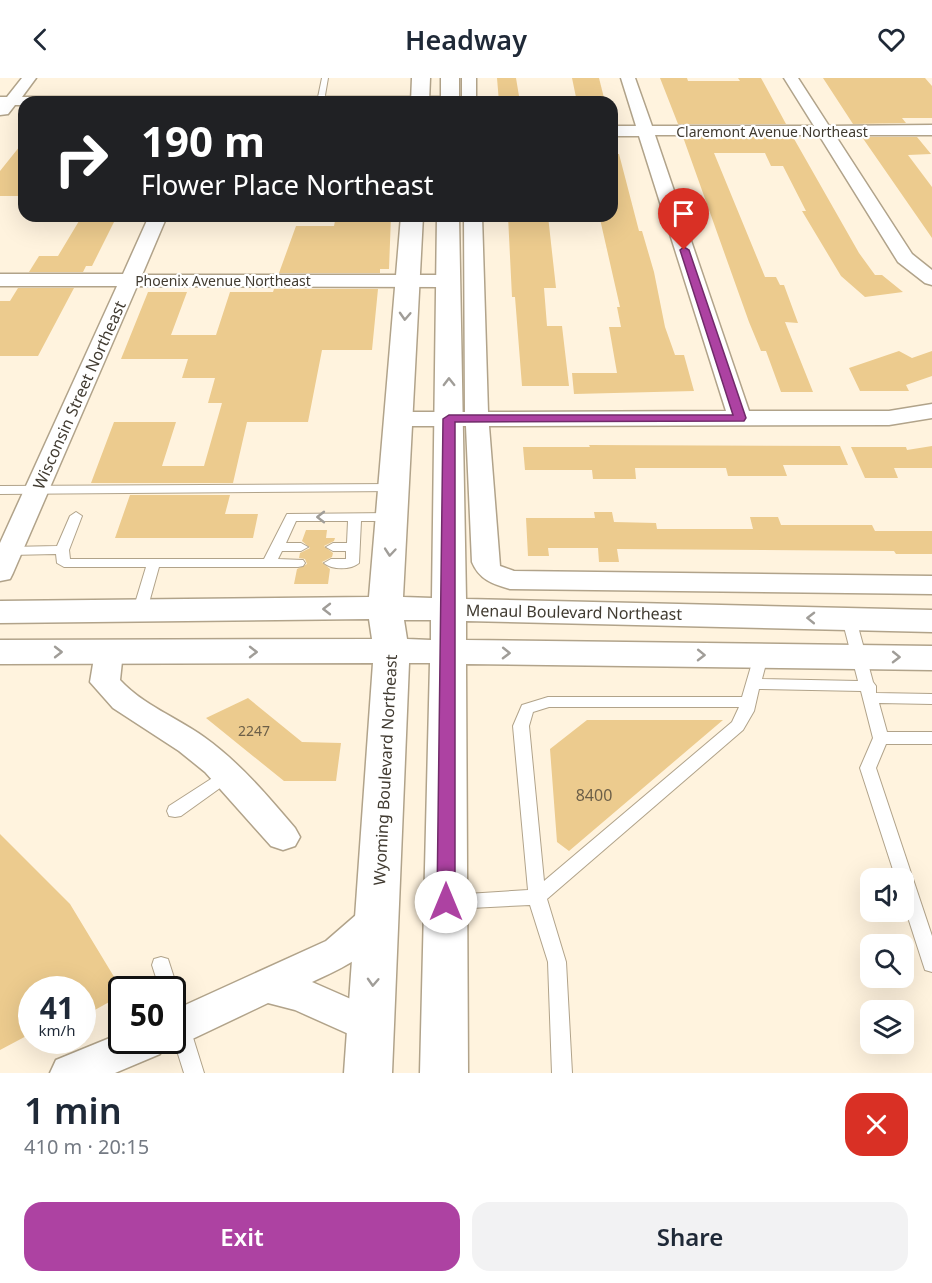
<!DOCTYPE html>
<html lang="en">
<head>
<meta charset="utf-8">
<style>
	body { margin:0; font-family:"Noto Sans",sans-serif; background:#f2f2f3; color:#1f2937; height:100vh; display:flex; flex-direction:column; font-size:22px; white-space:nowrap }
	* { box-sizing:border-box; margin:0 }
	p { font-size:20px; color:#747a83 }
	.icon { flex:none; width:33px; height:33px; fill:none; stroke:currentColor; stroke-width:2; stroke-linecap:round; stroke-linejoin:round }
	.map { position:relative; height:995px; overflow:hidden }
	.drawer { display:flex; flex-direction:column; background:#fff; flex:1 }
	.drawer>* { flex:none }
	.top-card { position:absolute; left:18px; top:18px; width:600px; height:126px; border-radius:18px; box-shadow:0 6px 24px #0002; background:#202124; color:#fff; overflow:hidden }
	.buttons { position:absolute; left:860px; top:790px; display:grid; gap:12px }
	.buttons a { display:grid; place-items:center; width:54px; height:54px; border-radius:12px; background:#fff; box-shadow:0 6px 24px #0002; font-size:30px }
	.speed { position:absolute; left:18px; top:898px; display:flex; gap:12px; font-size:30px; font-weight:700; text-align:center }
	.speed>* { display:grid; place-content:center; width:78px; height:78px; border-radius:50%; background:#fff; box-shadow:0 6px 24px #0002; line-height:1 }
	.speed small { font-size:15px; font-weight:400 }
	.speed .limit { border:3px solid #111; border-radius:9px; background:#fff; color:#111 }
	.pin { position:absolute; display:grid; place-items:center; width:51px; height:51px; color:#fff; margin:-62px -26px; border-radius:50% 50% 50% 0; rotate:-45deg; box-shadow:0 0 6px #0007 }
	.pin .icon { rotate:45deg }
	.me { position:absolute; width:66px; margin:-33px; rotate:0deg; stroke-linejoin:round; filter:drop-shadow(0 0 4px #0008) }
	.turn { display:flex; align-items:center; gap:21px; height:126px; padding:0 24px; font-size:27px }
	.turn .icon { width:78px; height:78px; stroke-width:2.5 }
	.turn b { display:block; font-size:42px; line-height:51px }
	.round { display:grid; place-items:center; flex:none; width:63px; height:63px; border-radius:18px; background:#f2f2f3 }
	.summary { display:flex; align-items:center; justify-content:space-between; height:102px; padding:0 24px }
	h1 { font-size:36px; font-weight:600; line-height:45px }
	.cta { display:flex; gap:12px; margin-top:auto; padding:12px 24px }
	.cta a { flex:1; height:69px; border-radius:18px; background:#ad42a2; color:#fff; font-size:24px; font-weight:600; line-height:69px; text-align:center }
	.cta a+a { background:#f2f2f3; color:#1f2937 }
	header { display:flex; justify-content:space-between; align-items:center; height:78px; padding:0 24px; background:#fff; font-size:27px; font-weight:600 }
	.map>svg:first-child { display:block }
</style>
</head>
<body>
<header><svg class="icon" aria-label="back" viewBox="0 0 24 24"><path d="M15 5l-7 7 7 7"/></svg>Headway<svg class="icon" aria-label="heart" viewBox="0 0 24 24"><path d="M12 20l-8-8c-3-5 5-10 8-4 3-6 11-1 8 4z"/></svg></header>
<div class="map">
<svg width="932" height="995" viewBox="0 0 932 995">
	<rect width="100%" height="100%" fill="#fff3de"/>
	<path fill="#eccb8e" d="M497,0H516L520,24H499Z
		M572,0H599L605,24H577Z
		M660,0H687L688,3H740L738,0H761L786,46H678Z
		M823,0H925L932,8V40H902L906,45L853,46Z
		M683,59H793L859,175L875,197H882L903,214L865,219L841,198L802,133H806L783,88H771L765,75H714L765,199H776L780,207H784L798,245L785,244L813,314H781L766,273H761L749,244Z
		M862,59H917L931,76L908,77L932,109V160Z
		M24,63V118H0V93Z
		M612,76H619L639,153H642L654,194L665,249L675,277H684L694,313L574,316L572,295H617L609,249H621L617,229H620L600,141H609L608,138H612Z
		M82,138H117L92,188H86L83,194H29L39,178H58Z
		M336,138H391L389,191H380V195H279L296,148H334Z
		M508,138H548L556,210H544L547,248H562L569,308H522L515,219H512Z
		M18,210H74L38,278H0V223H10Z
		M274,211H378L372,272H322L308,344H247L233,405H91L114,344H176L162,388H204L222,325H208L215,300H182L188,281H121L148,214H187L171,257H216L230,214H273Z
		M899,273L912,280L932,273V298L906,307L909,313H860L849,290Z
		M589,367L840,368L848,387H783L787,398H728L726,390H635L636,401H593L592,392H525L523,369H590Z
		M932,368V390H894L898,400H865L851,369H906L907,372Z
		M130,417H230L225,436H258L253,460H115Z
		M594,434H612L614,444L656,445L657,451H753L750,439H778L781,447H872L875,453H932V476H896L894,473L617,471L619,484H599L598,470H548L549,478H528L526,440H595Z
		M306,452H327L326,460H335L334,463L324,468L333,475L332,479L322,484L330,491L328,506H294L297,491L307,486L305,481L299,480L300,475L310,470L302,463Z
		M248,620L302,664L341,665L336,703H284L206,640Z
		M587,642H723L569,773L557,764L550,671Z
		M0,756L70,826L122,912V917L82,939V912H32V955L0,972Z"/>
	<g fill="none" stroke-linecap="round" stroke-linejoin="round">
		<g stroke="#b1a38a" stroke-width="2">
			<path id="service" d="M322,0H328L324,23L317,24Z
				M340,21H346L347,24H339Z
				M395,406L401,410L399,413L0,416V408Z
				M76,434L82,438L69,472L70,481H264L287,436L393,435L399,439L393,443H361L359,485C351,492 332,492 324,485L331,481H346V473H333L326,469L333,465H347L348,443H296L286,465H301L308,469L301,473H282L278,481L303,482L305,485L303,488L298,489H159L147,532L140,537L133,532L146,489H64L57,485L56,476L10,477L3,473L10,469L57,468L70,438Z
				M849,536L856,541L873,604L876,608V615L932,616V626L879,625L887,654H932V666H886L876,690L932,858V894L925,892L923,886L903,824V801H896L860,690L873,660L861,613L759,611L754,633L743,652L547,821L566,884L572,995H552L548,884L530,827L451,831L445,829L442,824L445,819L451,817L528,812L513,648L522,627L548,619H742L754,578L756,575H766L768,578L762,601L858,603L842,541ZM549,629H739L732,644L544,803L529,648L533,634Z
				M228,690L234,692L236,696L234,700L181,738L175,739L169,738L167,733L169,728Z
				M161,879L168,881L178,912L176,917L182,924L204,995H184L172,957V912H160L152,887L154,881Z"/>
		</g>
		<g stroke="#b1a38a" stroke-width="3">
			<path id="minor" d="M22,0H36L22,19H450L457,23L24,24V27H15L8,36L0,37V19H7Z
				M462,0H476V24H462Z
				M621,0H635L652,48H814L784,0H798L829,48L932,47V57H835L912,176L932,192V207L925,205L898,184L819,57H655L749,333H889L932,326V340L889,347L489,348L500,488L514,493L932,498V516L510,511C492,506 479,501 472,484L466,348H400L392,346L389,341L392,336L400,334H465L464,138H482L488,334L726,333L639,58H612V48H636Z
				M149,138H167L142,197H447L457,203L447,209L137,208L13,495L10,501L0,503V465L117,208H0V196H123Z
				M109,564L119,567L123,574L120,602C143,627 176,639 204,659C239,684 267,717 295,750L300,759L295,768L283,772L271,768L205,694L179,673L113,630L90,604L95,574L99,567Z
				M377,826L390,830L395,841C379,873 343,890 312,904L385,936L390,948L385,960L371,966L295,932L268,925L186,964L172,970L164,967L160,976L115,995H50L56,982L122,955V963H172V933L326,863L364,830Z"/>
		</g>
		<g stroke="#b1a38a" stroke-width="3">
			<path id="secondary" d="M412,0H430L429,24H411Z
				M441,0H459V24H441Z
				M401,138H423L403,519L432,520L437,138H459L466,521L932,532V554L466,543V562L932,568V592L466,586L468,995H420L430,585H409L392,995H344L373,585L0,586V562L372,561L369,541L0,545V523L369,519ZM404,542H431V562L407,561Z"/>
		</g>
		<use href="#service" fill="#fff" fill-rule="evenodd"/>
		<use href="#minor" fill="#fff" fill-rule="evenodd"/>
		<use href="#secondary" fill="#fff" fill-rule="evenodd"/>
	</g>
	<defs><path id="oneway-chevron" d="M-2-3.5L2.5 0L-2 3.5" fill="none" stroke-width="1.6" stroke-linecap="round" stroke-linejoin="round" transform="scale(1.5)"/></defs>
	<g stroke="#a09d98">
		<use href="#oneway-chevron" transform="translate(405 238) rotate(93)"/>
		<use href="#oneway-chevron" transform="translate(449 304) rotate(-91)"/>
		<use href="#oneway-chevron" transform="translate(321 439) rotate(180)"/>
		<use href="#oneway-chevron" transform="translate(390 474) rotate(95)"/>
		<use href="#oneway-chevron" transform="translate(327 531) rotate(180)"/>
		<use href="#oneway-chevron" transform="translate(811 540) rotate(-179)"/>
		<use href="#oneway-chevron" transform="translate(58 574)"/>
		<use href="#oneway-chevron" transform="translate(253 574)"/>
		<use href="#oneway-chevron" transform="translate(506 575) rotate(1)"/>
		<use href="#oneway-chevron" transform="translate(701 577) rotate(1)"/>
		<use href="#oneway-chevron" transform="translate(896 579) rotate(1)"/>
		<use href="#oneway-chevron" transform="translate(373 904) rotate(93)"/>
	</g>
	<path fill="#ad42a2" stroke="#702b69" stroke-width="1.5" d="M684,169L689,172L746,340L744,343L455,344V824L452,829L446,831L439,829L437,824L443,341L449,337H733L680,172Z"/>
	<g text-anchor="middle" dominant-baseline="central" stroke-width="4.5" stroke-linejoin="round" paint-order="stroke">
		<g font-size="14" fill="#413b31" stroke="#fff">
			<text x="772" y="53">Claremont Avenue Northeast</text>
			<text x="223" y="202">Phoenix Avenue Northeast</text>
		</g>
		<g font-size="14" fill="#6c5f48">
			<text x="254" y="652">2247</text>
		</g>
		<g font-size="16" fill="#413b31" stroke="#fff">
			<text transform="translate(79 317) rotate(-66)">Wisconsin Street Northeast</text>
			<text transform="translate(574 534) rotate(1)">Menaul Boulevard Northeast</text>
			<text transform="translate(385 692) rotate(-87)">Wyoming Boulevard Northeast</text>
		</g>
		<g font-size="16" fill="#6c5f48">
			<text x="594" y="717">8400</text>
		</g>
	</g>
</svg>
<div class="buttons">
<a><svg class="icon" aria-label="sound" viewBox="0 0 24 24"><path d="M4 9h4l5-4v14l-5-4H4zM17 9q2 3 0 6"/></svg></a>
<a><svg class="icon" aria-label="search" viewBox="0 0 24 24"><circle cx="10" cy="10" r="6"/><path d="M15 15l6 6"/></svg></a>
<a><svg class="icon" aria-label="layers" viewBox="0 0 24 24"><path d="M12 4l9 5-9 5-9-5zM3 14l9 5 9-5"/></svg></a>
</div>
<div class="speed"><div>41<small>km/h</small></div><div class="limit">50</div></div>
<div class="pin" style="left:684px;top:172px;background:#d93025"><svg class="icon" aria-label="arrive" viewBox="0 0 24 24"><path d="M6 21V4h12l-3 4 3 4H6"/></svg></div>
<svg class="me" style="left:446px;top:824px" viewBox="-20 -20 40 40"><circle r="19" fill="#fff"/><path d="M0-13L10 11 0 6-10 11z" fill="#ad42a2"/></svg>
<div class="top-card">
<div class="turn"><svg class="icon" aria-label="right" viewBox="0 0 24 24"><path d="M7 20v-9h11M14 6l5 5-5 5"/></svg><div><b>190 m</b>Flower Place Northeast</div></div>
</div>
</div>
<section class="drawer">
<div class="summary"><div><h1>1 min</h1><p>410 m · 20:15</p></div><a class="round" style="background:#d93025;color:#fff"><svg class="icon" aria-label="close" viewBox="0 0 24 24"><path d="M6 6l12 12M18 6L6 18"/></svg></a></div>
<div class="cta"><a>Exit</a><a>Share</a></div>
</section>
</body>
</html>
